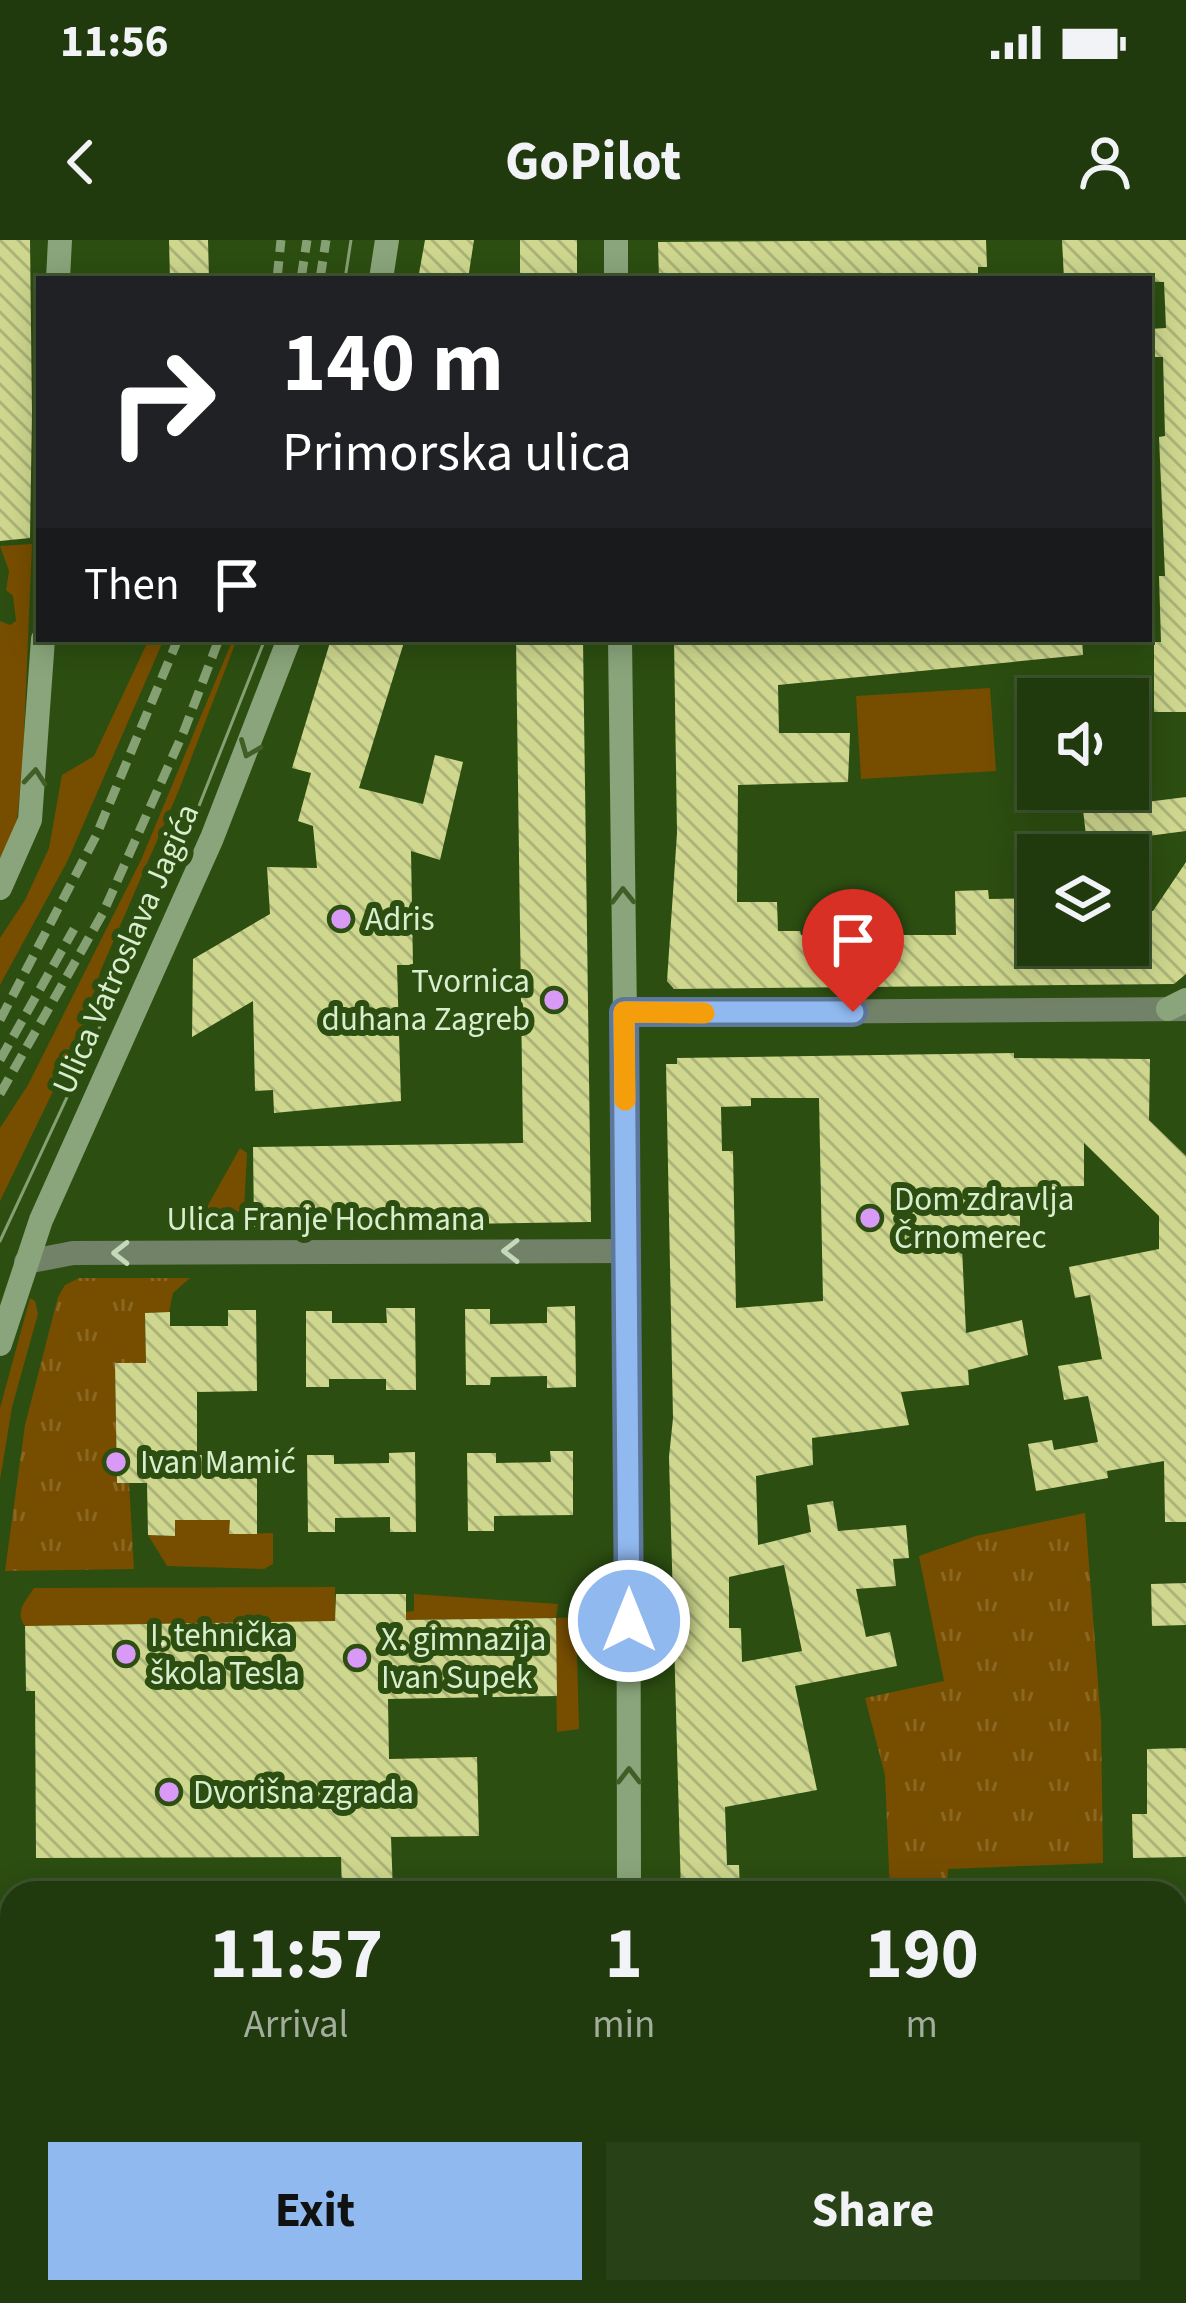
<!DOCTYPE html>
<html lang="en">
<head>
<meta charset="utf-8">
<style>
	body { margin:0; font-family:"Source Sans 3",sans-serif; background:#294116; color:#f1f3f6; height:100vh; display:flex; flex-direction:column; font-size:45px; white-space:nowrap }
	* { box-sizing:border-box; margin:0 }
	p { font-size:39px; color:#a2ad9d }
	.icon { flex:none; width:66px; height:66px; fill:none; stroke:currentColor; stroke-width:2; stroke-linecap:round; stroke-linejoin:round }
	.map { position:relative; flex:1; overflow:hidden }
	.drawer { position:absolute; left:0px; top:1641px; width:1188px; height:423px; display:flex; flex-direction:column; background:#213a0d; border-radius:36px 36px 0 0; box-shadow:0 6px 30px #0003,0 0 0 3px #3e542e }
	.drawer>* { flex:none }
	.banner { position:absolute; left:36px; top:36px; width:1116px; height:366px; border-radius:0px; box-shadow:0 6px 30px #0003,0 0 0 3px #3e542e; background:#202124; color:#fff; overflow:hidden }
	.tools { position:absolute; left:1017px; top:438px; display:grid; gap:24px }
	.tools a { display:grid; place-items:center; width:132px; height:132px; border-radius:0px; background:#213a0d; box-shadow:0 6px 30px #0003,0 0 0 3px #3e542e; font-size:60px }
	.pin { position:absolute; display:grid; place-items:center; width:102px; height:102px; color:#fff; margin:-123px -51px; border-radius:50% 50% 50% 0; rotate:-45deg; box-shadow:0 0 12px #0007 }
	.pin .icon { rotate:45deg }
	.me { position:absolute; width:132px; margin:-66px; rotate:0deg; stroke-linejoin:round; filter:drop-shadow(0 0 9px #0008) }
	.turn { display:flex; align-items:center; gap:42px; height:252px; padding:0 48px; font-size:54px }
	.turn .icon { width:156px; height:156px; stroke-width:2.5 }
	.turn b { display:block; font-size:84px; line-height:102px }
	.then { display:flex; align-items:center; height:114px; padding:0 48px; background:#0003; gap:24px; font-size:45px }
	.eta { display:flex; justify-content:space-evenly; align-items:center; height:204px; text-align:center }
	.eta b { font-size:72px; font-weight:700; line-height:84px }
	.button { display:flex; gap:24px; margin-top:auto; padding:24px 48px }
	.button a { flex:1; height:138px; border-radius:0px; background:#90b9f0; color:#111; font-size:48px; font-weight:700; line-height:138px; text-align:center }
	.button a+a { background:#294116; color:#f1f3f6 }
	.status { display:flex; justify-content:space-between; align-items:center; height:84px; padding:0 60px; background:#213a0d; direction:ltr }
	.status svg { height:33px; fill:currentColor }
	header { display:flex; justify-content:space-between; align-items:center; height:156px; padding:0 48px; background:#213a0d; font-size:54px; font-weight:700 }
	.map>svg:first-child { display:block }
</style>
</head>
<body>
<div class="status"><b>11:56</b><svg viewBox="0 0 49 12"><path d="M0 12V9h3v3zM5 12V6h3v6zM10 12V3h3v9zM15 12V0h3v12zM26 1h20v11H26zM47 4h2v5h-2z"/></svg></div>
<header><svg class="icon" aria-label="back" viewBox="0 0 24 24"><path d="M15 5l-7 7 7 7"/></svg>GoPilot<svg class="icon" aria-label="person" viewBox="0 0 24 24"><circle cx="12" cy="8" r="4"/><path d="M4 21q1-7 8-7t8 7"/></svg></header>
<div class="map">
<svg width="1186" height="2063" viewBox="0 0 1186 2063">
	<defs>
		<pattern id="park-tufts" width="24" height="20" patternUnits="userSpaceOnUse" patternTransform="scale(3)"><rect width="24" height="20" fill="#774e00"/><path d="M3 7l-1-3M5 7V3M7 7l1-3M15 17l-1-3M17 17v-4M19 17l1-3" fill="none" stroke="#8a6824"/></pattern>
		<pattern id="building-back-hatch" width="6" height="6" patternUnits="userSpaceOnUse" patternTransform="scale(3)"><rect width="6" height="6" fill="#ced78d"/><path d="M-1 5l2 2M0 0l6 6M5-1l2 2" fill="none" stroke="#abb379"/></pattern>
	</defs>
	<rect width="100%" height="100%" fill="#2c4e11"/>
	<path fill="#774e00" d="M32,304L23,519L17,580L0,624V381L10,385L16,381L13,356L6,350L9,331L0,306Z
		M149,399H164L67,622L0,745V698L25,660L49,608L62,535L94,516Z
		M233,399H237L179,550L100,732L88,779L0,961V888L28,845L141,620Z
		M990,448L996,531L861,539L856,456Z
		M240,908L247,913L244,971L203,974Z
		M30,1058L35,1061L38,1074L12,1167L0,1240V1168Z
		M175,1280H230V1294L273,1293V1324L264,1329L167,1326L148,1295L175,1296Z
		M335,1347V1381L25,1386C14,1372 26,1360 34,1348Z
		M414,1354L558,1364L556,1378L576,1377L579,1489L557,1492L555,1378L406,1380V1372L414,1371Z
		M373,2052H584V2063H373Z"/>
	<path fill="url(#park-tufts)" d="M79,1038H190L173,1053L169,1072L145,1073L146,1123L115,1124L117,1242L129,1243L134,1329L5,1331L25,1185L58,1057L65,1045Z
		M1085,1273L1101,1482L1103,1623L948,1629L947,1653H890L885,1535L865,1458L944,1441L919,1316L976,1296Z
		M12,1900V2052H372L373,2063H0V1911Z"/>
	<path fill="url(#building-back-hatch)" fill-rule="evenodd" d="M0,0H30L32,173L30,298L0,301Z
		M169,0H208L209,39H170Z
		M425,0H474L468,39H418Z
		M520,0H577V39H520Z
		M986,0L987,27H978V39H659L658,2Z
		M1062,0H1186V472H1154V402H1161L1159,336H1165L1159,197L1165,196L1163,117H1149V89L1166,88L1164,42L1064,39Z
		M331,399H405L359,548L423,564L435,515L463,522L440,620L411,611L413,725H397L401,861L274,873L273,850L255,851L253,761L192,797L193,719L270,674L267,627L317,628L313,586L298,581L311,533L292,528Z
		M516,399H583L591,982L254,987L253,907L523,903Z
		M674,399H1082L1083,415L778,445L779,493H850L848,542L738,545L737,662H777L778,691H800L801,695H956L955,651L988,650L989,659L1038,658V705H1128V671H1153L1186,622V734L1174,744L674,749L667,741L677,593Z
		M1186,557V591L1087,604L1083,570Z
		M1014,813V818L1150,819L1149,880L1186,916V1282H1165L1164,1221L1107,1231L1108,1238L1036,1251L1028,1204L1052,1200L1054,1210L1098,1202L1088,1156L1064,1160L1058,1126L1102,1119L1090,1055L1075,1058L1069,1027L1159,1009V976L1084,903V946L1020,947V1007L962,1008L966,1093L1022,1080L1028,1115L968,1130L969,1145L901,1152L909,1185L812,1198L813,1225L756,1236L758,1305L811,1292L807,1265L833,1261L838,1291L906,1285L909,1318L893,1319L896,1346L856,1349L866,1397L890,1392L897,1426L795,1446L817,1550L725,1567L727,1625H739L740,1653H681L669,1217L673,1178L666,824H677V818ZM751,858H819L823,1061L736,1068L733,911H722L721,867L751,866ZM784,1325L802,1411L742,1422L741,1388H729V1337Z
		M575,1066L576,1147L547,1148V1136L491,1137L490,1145H466L465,1069H490V1084L547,1083V1067Z
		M386,1068H415L416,1150H386V1139H329V1147H306V1071H332V1083H387Z
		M228,1070H256L257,1151L197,1152V1215H257V1294H229L230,1280H175V1296L148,1295L147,1243H117L115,1123H146L145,1073L170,1072V1086H228Z
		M550,1211H573V1275L494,1276V1291H468L467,1213H496V1223L551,1222Z
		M415,1212L416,1292H390V1277L335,1278V1292H308L307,1215H334V1224L389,1223V1213Z
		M1186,1343V1385L1152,1386L1151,1344Z
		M336,1354H406V1380L556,1378L557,1456L388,1459L389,1519L477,1517L479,1596L391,1597L393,1653H342L341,1617L36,1618L35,1451H26L25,1386L335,1381Z
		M1186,1508V1617L1133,1618L1132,1574H1147V1509Z"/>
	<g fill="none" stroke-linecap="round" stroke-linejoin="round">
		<path stroke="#728268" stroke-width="24" d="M624,773L1186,769
			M26,1022L73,1013L628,1011"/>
		<path stroke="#8aa57b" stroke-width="24" d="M616,0V39
			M58,39L60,0
			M381,39L387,0
			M620,399L628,1002L629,1653
			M0,648L30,580L43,399
			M1168,769L1186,760
			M0,1104L41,980L212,598L289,399
			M1176,1829H1186
			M0,1857H12
			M630,2052V2063"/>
		<path stroke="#85a072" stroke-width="3" d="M345,39L351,0
			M0,1001L178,619L265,399"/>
		<path stroke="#85a072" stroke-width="9" stroke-dasharray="18 9" stroke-linecap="butt" d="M277,39L281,0
			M301,39L307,0
			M320,39L326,0
			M0,780L96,596L178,399
			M0,820L74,689
			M0,854L103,673L184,491L219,399"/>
	</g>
	<defs><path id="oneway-chevron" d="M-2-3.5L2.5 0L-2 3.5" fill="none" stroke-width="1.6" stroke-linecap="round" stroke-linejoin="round" transform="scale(3)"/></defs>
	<g stroke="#3f5f26">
		<use href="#oneway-chevron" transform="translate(249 509) rotate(112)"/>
		<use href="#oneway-chevron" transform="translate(35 537) rotate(-85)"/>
		<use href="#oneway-chevron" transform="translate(623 656) rotate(-91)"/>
		<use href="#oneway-chevron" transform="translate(629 1536) rotate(-90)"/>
	</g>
	<g stroke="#c4d8ba">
		<use href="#oneway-chevron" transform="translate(511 1011) rotate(180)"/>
		<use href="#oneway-chevron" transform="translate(121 1013) rotate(180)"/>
	</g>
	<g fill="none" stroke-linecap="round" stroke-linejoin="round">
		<g stroke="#5e789c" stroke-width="30">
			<path id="route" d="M629,1381L624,772H853"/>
		</g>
		<use href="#route" stroke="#90b9f0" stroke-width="21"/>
		<path stroke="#f59e0b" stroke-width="21" d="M625,860L624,772L704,773"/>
	</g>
	<g fill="#d99af7" stroke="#2c4e11" stroke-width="4.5">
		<circle cx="341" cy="679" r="12"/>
		<circle cx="554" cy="760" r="12"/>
		<circle cx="870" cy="978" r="12"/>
		<circle cx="116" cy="1222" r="12"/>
		<circle cx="126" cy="1414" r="12"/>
		<circle cx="357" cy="1418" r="12"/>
		<circle cx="169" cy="1552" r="12"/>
	</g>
	<g text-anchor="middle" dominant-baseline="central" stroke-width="12" stroke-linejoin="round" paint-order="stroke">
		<g font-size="33" fill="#d9eece" stroke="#2c4e11" text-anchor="start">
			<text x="365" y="679">Adris</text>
			<text x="530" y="741" text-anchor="end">Tvornica<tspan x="530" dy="38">duhana Zagreb</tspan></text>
			<text x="894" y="959">Dom zdravlja<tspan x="894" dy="38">Črnomerec</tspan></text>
			<text x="140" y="1222">Ivan Mamić</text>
			<text x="150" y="1395">I. tehnička<tspan x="150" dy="38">škola Tesla</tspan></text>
			<text x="381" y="1399">X. gimnazija<tspan x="381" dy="38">Ivan Supek</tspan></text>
			<text x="193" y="1552">Dvorišna zgrada</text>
		</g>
		<g font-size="33" fill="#d9eece" stroke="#2c4e11">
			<text transform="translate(126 709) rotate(-66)">Ulica Vatroslava Jagića</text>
			<text x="326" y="979">Ulica Franje Hochmana</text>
		</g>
	</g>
</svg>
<div class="tools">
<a><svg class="icon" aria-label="sound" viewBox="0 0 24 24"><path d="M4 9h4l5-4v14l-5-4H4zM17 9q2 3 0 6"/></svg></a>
<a><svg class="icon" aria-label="layers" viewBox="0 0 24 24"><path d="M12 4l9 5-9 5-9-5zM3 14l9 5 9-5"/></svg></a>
</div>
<div class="pin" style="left:853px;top:772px;background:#d93025"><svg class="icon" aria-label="arrive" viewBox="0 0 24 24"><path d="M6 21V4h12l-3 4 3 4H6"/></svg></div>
<svg class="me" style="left:629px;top:1381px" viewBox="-20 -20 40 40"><circle r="17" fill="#90b9f0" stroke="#fff" stroke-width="3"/><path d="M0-11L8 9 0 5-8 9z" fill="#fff"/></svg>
<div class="banner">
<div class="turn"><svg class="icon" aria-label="right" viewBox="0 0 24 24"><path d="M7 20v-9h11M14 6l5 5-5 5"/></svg><div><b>140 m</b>Primorska ulica</div></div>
<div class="then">Then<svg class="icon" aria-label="arrive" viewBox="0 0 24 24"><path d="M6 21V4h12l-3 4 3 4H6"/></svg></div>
</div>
<section class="drawer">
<div class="eta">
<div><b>11:57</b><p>Arrival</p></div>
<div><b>1</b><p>min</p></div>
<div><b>190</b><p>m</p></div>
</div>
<div class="button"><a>Exit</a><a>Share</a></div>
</section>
</div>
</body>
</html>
